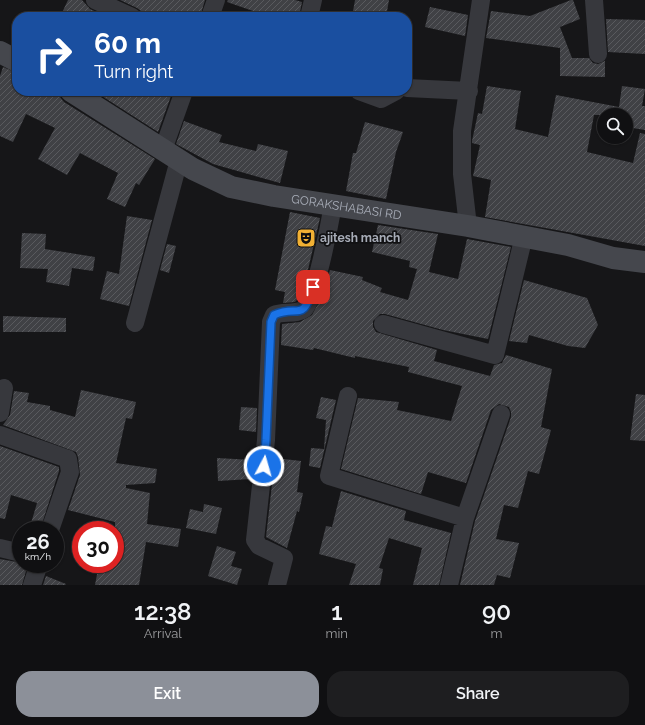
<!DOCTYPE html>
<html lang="en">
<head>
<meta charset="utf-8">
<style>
	body { margin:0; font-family:Raleway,sans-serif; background:#1e1e20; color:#f1f3f6; height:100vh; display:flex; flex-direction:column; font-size:15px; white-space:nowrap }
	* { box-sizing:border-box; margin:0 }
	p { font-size:13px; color:#9c9d9f }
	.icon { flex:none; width:22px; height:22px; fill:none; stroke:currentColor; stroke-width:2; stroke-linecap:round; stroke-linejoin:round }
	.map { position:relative; height:585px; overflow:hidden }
	.drawer { display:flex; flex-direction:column; background:#101012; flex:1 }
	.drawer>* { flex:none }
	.guide { position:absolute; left:12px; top:12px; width:400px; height:84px; border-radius:16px; box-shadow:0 1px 3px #0004,0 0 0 1px #303032; background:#1a4fa0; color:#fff; overflow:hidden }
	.fabs { position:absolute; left:597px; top:108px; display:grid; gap:8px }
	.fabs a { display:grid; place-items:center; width:36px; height:36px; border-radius:50%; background:#101012; box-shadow:0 1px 3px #0004,0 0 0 1px #303032; font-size:20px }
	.speed { position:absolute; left:12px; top:521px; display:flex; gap:8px; font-size:20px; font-weight:700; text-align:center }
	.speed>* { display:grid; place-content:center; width:52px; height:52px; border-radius:50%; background:#101012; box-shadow:0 1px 3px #0004,0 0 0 1px #303032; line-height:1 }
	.speed small { font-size:10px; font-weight:400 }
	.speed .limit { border:6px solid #d22; background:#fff; color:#111 }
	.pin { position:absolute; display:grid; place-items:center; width:34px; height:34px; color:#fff; margin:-17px; border-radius:8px; box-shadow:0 2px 6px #0006 }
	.me { position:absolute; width:44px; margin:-22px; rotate:6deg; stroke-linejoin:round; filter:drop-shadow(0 0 3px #0008) }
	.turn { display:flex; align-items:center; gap:14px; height:84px; padding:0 16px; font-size:18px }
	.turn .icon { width:52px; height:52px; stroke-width:2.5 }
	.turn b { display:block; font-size:28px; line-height:34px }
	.eta { display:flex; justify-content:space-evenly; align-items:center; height:68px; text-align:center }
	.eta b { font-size:24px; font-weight:600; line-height:28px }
	.primary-button { display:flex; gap:8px; margin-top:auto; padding:8px 16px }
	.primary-button a { flex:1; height:46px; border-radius:16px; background:#8c9099; color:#fff; font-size:16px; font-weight:600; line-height:46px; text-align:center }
	.primary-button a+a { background:#1e1e20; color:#f1f3f6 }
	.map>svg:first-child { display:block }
</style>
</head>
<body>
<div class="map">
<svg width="645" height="585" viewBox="0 0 645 585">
	<defs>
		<pattern id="building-hatch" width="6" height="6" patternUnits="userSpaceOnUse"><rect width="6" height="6" fill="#404145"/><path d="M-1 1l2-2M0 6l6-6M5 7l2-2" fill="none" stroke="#595a5e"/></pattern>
	</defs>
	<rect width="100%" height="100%" fill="#161618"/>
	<path fill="url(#building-hatch)" d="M68,0H82L90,9L107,17H60Z
		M120,0H205L200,17H142L141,11L137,8Z
		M228,0H295L302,2L299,17H270L227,2Z
		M355,0H389L386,17H352Z
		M571,0H573L580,19L560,27L572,58H589L593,63L598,64L605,61V77L560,76V48L486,38L491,11L530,16Z
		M430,7L468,15L465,36L425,27Z
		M606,19L645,20V54L608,52Z
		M3,67L17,73V91H59L60,97L64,102L155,159L139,185L136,183L125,207L107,199L118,173L80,153L67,175L38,159L55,128L26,114L13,142L0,136V76Z
		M487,86L521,91L515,129L548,137L556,95L619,107L622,86L645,89L642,106H645V130L626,127V115H594L587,152L633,163L640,133L645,134V246L485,217L491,180L473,176L480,145L472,143V141L478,113L482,114Z
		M94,91H164L171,96L158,132Z
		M184,121L222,135L219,142L256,151L258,144L288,151L280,183L213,164L176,144Z
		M365,122L403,132L396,152L386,199L346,191L353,153H356Z
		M290,212L320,218L307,274L299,298L295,302L283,303L285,292L275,290Z
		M127,216L152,220L129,306L100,299L107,271L119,274Z
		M378,225L438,234L429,272L458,279L467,239L511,247L488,339L443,330L385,314H380L373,321V327L376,332L437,350L434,361L490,376L494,365L502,363L506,355L552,369L541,427L551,430L539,474L528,471L518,508L504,505L496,539L519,543L510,578L497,575L494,585H460L475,521L511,417V412L509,407L499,404L491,410L466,483L428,472L421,494L341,469L358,398L399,402L397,410L451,421L462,386L408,372L409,367L355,356V358L314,348L313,350L281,345L282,324L300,322L312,315L322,296L330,270L363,277L362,280L382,288L380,292L408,300L417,269L409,267L410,261L372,252Z
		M22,233L46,234L45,249L95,257L93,271L72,268L69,286L46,282L48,269L20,268Z
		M167,244L176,246L169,273L160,270Z
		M524,280L587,298L598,325L585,348L568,346L529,335L527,343L509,341Z
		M3,316L66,318V332H3Z
		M81,390L136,402L132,419L126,418L116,463L157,469L155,483L126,485V488L150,493L147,524L181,529L178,547L146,542L139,585H95L99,564H115V522L68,510L80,475L78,457L76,452L3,425L10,415L14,391L29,393L27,402L50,406V410L75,417Z
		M636,394L645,395V441L630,440Z
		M321,397L336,400L320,468L309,466L311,448L324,449L326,420L316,418Z
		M241,407L257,408L256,432L239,430Z
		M0,446L59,467V471L40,530H29L37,503L11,495L5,519L0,518Z
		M217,458L253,460L251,479L218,481Z
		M275,458L301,461L297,492L303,493L299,512L297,511L287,548L266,537Z
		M341,491L406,511L404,520L451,533L439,585H413L422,548L389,538L379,568L383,569L380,585H349L356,564L319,554L326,526L332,527Z
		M204,504L222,508L216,534L186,528L190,509L203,512Z
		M217,546L236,552L231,566L242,569L237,585L208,576Z
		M0,559L28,564L22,585H0Z
		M46,576L66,584L65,585H43Z"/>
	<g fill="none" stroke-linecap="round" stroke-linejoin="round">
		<path stroke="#37383d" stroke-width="18" d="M95,0L132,17
			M594,0L598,54
			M210,17L216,0
			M309,17L313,0
			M407,88L469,91
			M359,91L381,99L396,91
			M163,150L184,91
			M468,226L462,174V131L481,0
			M135,323L179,160
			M383,324L495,355L524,236
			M348,396L329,476L465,518L449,585
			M0,413L4,388
			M0,435L68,459L70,472L50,530
			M465,518L501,414
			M0,548L21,553
			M32,585L39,564
			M277,585L284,558L259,546L255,540L266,440L271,322L274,315C283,311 296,315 304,309C315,301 330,222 333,205"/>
		<g stroke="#45474d" stroke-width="22">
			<path d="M0,52L17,61"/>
			<path id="s1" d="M71,91L193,169L231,187L274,196L468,226L568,245L613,258L645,262"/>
		</g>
	</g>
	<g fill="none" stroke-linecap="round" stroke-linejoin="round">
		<g stroke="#114b97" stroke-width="10">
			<path id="route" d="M264,466L266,440L271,322L274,315C298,304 303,324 313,287"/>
		</g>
		<use href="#route" stroke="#1a73e8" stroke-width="7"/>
	</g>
	<defs>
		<g id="theatre-square" transform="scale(1)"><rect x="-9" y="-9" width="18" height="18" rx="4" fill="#f2b134" stroke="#111113"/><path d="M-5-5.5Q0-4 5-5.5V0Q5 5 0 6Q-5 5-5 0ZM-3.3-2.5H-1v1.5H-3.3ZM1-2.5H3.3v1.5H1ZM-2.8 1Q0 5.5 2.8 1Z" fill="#111"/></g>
	</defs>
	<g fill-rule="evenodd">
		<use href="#theatre-square" x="306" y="238"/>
	</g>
	<g text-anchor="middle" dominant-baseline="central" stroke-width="3.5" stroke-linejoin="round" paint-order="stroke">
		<g font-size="12" fill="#a8adb8" stroke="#111113">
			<text stroke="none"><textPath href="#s1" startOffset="304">GORAKSHABASI RD</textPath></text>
		</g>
		<g font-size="12" font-weight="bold" fill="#a8adb8" stroke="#111113" text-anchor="start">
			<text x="320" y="238">ajitesh manch</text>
		</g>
	</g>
</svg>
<div class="fabs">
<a><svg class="icon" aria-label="search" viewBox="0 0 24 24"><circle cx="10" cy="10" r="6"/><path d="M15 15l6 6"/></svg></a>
</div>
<div class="speed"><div>26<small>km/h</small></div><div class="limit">30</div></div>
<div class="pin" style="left:313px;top:287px;background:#d93025"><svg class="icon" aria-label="arrive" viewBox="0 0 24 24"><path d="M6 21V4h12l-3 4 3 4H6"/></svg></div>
<svg class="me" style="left:264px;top:466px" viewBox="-20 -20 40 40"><circle r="17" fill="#1a73e8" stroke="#fff" stroke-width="3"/><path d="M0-11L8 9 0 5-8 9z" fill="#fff"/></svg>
<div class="guide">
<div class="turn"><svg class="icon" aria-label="right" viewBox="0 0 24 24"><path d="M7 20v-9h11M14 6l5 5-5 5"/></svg><div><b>60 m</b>Turn right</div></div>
</div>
</div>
<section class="drawer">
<div class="eta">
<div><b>12:38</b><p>Arrival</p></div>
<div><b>1</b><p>min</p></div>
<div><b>90</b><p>m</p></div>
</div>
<div class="primary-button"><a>Exit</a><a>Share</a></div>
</section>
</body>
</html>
